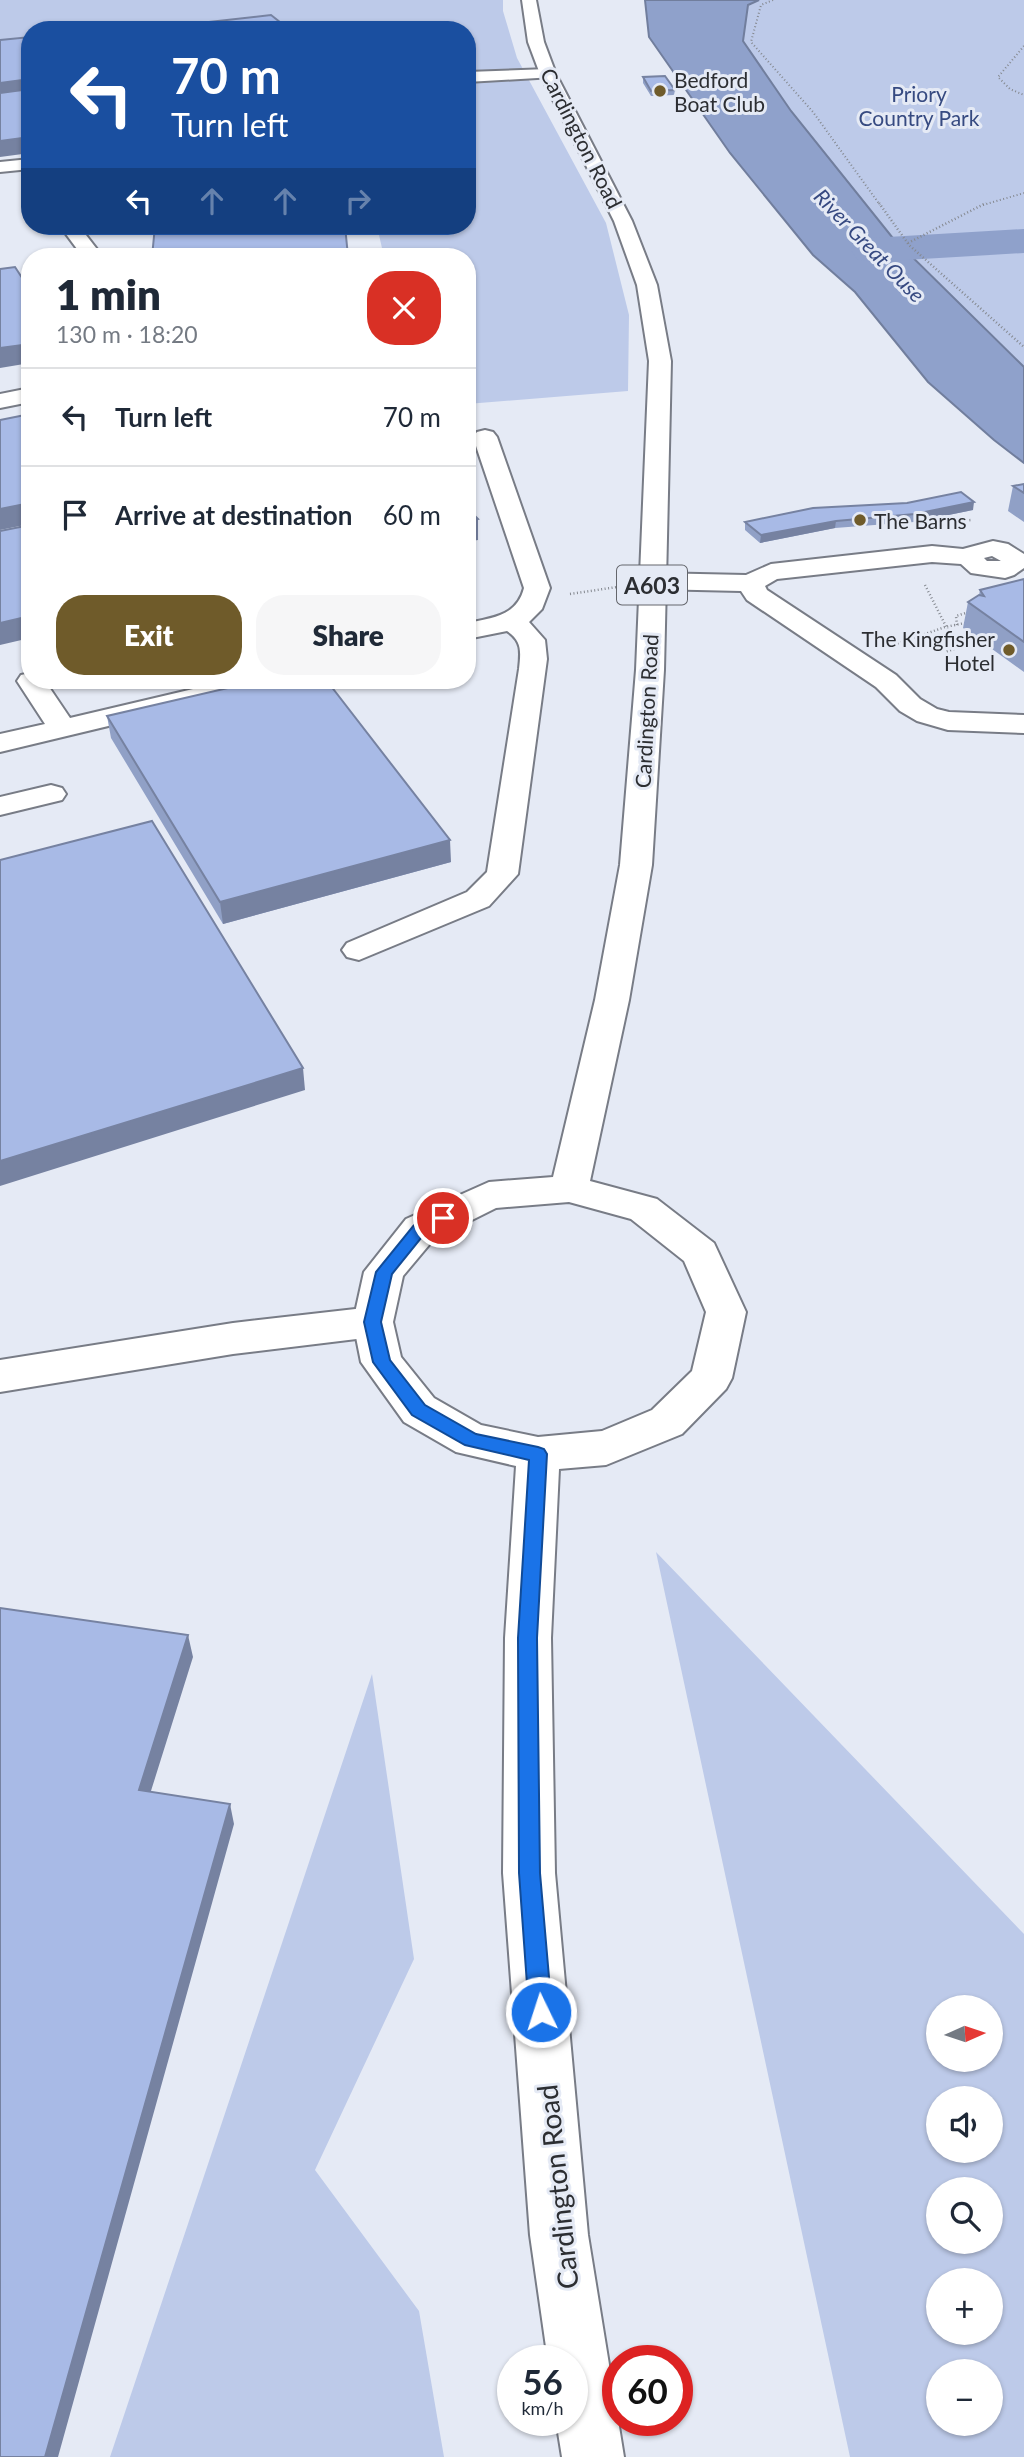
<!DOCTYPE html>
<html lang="en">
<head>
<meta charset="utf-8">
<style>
	body { margin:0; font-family:Lato,sans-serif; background:#f6f6f7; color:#1f2937; height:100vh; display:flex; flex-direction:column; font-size:26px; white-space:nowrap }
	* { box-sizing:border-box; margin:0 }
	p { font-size:23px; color:#747a83 }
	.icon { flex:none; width:38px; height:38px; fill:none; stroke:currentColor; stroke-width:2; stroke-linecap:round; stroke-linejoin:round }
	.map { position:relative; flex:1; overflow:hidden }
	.details { position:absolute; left:21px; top:248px; width:455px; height:441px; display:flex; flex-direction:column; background:#fff; border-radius:28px; box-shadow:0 2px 5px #0004 }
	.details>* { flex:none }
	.hud { position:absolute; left:21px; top:21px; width:455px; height:214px; border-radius:28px; box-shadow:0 2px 5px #0004; background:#1a4fa0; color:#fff; overflow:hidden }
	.needle { width:46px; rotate:87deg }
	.tools { position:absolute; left:926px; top:1995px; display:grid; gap:14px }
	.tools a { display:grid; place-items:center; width:77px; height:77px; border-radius:50%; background:#fff; box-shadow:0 2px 5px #0004; font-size:35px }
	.speed { position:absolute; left:497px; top:2345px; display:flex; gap:14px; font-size:35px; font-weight:700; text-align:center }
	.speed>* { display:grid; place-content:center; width:91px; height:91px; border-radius:50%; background:#fff; box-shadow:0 2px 5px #0004; line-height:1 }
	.speed small { font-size:18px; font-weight:400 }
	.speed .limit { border:10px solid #d22; background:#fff; color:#111 }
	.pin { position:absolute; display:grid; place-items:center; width:60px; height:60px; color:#fff; margin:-30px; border:4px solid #fff; border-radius:50%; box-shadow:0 2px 7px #0007 }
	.me { position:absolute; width:77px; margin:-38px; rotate:356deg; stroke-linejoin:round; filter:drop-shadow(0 0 5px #0008) }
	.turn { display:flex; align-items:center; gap:24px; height:147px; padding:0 35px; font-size:32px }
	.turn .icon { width:91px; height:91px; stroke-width:2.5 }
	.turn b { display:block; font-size:49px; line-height:60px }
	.lanes { display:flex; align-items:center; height:66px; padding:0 35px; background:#0003; justify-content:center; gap:35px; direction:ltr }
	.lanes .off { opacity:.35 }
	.round { display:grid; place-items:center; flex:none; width:74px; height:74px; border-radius:28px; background:#f6f6f7 }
	.headline { display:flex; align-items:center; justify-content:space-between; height:119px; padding:0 35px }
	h1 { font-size:42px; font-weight:800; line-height:52px }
	.primary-button { display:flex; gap:14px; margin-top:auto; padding:14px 35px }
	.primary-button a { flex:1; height:80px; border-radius:28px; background:#6f5b2a; color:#fff; font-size:28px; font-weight:800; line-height:80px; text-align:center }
	.primary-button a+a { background:#f6f6f7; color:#1f2937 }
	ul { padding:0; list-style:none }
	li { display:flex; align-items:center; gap:21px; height:98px; padding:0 35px; border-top:2px solid #e0e1e3 }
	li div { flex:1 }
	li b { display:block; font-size:26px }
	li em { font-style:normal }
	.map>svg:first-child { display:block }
</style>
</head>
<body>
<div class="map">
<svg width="1024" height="2457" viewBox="0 0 1024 2457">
	<rect width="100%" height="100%" fill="#e5eaf5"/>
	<path fill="#bdcae9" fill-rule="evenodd" d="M0,0H503V11L517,58L606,223L629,315L628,391L467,404V257H384L377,226H467V30H30V52L0,55Z
		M759,0H1024V367L892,237L791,111L743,41L748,4Z
		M656,1552L1024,1934V2457H850ZM938,2007H990V2060H938ZM938,2098H990V2151H938ZM990,2189V2242H938V2189ZM990,2280V2333H938V2280ZM938,2371H990V2424H938Z
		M372,1674L414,1959L315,2170L419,2311L444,2457H110Z"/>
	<path fill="#8fa1cb" stroke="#717e9d" stroke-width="2" d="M645,0H759L748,5L743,41L791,111L892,237L1024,367V463L994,440L928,382L855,292L813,255L730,153L649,37Z"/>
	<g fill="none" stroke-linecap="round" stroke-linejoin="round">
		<path fill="#8fa1cb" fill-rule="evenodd" d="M1024,229V253L871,262L857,259L851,250L857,241L871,238Z"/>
		<g stroke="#787c86" stroke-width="4">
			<path id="minor" d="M548,69L556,74L554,77L467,82V72Z
				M30,159V169L0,172V162Z
				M60,226H79L103,257H83Z
				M30,388V402L0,408V394Z
				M485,430L493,432L497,437L550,588L542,609L529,622L545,640L547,659L518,874L489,906L359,960L347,957L342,950L347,943L467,892L487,872L519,669C521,651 522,641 507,631L467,639V623C492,618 517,616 524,588L473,437L477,432Z
				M993,541L1008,544L1024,554V568L1014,575L1005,578L971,573L961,564L932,562L777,579L765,586L767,590L896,675L920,699L937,709L949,712L1024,715V733L948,730L917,721L900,711L876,687L747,600L741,591L653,589L644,586L640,581L644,576L653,573L746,575L771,564L932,546L963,549ZM992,556L1001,561H987L984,558Z
				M30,673V681H45L70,718L227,681H275L271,687L0,752V734L45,724L17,681L21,675Z
				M51,785L62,788L66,794L62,800L0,815V797Z
				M373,1307L387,1311L393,1322L387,1333L373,1337L233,1354L0,1392V1360L233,1323Z"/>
		</g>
		<g stroke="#787c86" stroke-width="4">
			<path id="major" d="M522,0H536L544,42L556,74L632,221L657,285L671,361L664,670L652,865L629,1000L590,1181L657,1199L714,1243L746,1312L732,1378L726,1389L682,1434L606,1465L559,1469L551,1638L555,1873L588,2235L624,2457H562L556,2420H572V2361H548L530,2235L503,1873L505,1638L516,1466L456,1452L404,1422L361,1362L353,1322L364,1272L406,1219L489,1182L553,1177L595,1000L620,865L636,670L649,361L637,285L614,221L540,74L528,42ZM569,1202L631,1219L684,1261L706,1312L692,1371L652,1410L602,1431L538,1437L481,1425L434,1398L401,1357L393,1322L403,1276L434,1239L496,1208Z"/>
		</g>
		<path stroke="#858990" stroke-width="2" stroke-dasharray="1 2.5" stroke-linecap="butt" d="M773,0L761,5L751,42L813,112L880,205
			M1024,46L998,77L1010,89L1024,95
			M983,205L1024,193"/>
		<path stroke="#858990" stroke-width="2.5" stroke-dasharray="1 2.5" stroke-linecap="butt" d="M879,203L909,245L1024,347
			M908,243L986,203
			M952,522L971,520
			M925,585L957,648L945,652
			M570,594L617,587
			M957,625L956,616L969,612
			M891,646L945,627L970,622"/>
		<use href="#minor" fill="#fff" fill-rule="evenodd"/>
		<use href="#major" fill="#fff" fill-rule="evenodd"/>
	</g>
	<path fill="#90a0c6" d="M643,77L675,90L674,95L651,96L643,83Z
		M345,226L348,257H152Z
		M1024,484V522L1008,511L1013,486Z
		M973,510L914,522L835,528L760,543L745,530V522Z
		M1024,579V672L963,628L968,602L979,595L980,590Z
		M107,716L451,862L223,924L111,738Z"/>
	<path fill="#7682a1" d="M30,79V95L0,99V83Z
		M30,137V153L0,157V141Z
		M30,344V363L0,368V348Z
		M974,502L973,510L914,522L915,514Z
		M30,503V524L0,530V509Z
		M478,519V540L467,542V522Z
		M836,521L835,528L760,543L761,535Z
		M30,616V638L0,645V623Z
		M450,840L451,862L223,924L220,902Z
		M303,1068L305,1090L0,1186V1161Z
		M188,1635L193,1657L145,1810L139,1790Z
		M230,1804L234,1824L58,2457H45Z"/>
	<path fill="#a8bae6" stroke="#7682a1" stroke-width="2" d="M271,15L290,30L146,29Z
		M30,37V79L0,83V40Z
		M665,76L675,90L651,91L643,77Z
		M30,89V137L0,141V93Z
		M155,226H345L348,256L303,257H152Z
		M15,267L30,290V344L0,348V269Z
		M30,414V503L0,509V420Z
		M1024,484V493L1013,486Z
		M961,492L974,502L915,514L836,521L761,535L745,522L813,508L907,503Z
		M467,508L478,519L467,522Z
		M30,525V616L0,623V531Z
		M1024,579V642L968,602L979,595L984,596L980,590Z
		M258,681H327L450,840L220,902L107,716Z
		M152,821L303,1068L0,1161V860Z
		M0,1608L188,1635L139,1790L230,1804L45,2457H0Z"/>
	<path fill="#1a73e8" stroke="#114b97" stroke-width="2" d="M443,1212L451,1218L448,1222L425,1233L392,1274L381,1322L390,1360L425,1405L476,1434L538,1447L544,1449L547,1454L537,1638L540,1873L552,2012L548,2020L541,2023L533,2020L529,2012L519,1873L518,1638L529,1460L465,1445L412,1415L373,1362L364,1322L376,1272L414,1225Z"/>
	<g fill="#6f5b2a" stroke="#e5eaf5" stroke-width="2.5">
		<circle cx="660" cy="91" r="7"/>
		<circle cx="860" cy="520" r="7"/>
		<circle cx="1009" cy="650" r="7"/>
	</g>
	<g text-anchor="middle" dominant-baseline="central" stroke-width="6" stroke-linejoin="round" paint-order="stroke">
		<g font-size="21" fill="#2c2e32" stroke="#e5eaf5" text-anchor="start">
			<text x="674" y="79">Bedford<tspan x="674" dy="24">Boat Club</tspan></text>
			<text x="874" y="520">The Barns</text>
			<text x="995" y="638" text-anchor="end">The Kingfisher<tspan x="995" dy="24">Hotel</tspan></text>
		</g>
		<g font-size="21" fill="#364a81" stroke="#e5eaf5">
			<text x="919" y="93">Priory<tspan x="919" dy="24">Country Park</tspan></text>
		</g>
		<g font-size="21" fill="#2c2e32" stroke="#e5eaf5">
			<text transform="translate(582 138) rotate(63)">Cardington Road</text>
			<text transform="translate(646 711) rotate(-87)">Cardington Road</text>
		</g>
		<g font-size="21" font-style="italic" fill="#364981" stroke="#e5eaf5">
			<text transform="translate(870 245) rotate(46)">River Great Ouse</text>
		</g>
		<rect fill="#e5eaf5" stroke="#64666c" stroke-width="2" x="617" y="565.5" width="70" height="39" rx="5"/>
		<g font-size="23" font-weight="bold" fill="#2c2e32">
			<text x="652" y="585">A603</text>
		</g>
		<g font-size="28" fill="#2c2e32" stroke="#e5eaf5">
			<text transform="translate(557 2187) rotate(-96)">Cardington Road</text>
		</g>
	</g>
</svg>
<div class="tools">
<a><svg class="needle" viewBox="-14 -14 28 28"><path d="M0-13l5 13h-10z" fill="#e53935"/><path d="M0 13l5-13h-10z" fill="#747a83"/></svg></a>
<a><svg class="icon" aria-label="sound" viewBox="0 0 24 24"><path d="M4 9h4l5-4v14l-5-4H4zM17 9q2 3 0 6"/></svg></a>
<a><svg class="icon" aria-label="search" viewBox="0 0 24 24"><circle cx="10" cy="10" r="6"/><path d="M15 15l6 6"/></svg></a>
<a>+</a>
<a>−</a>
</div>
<div class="speed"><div>56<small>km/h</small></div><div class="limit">60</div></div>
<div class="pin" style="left:443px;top:1218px;background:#d93025"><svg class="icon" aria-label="arrive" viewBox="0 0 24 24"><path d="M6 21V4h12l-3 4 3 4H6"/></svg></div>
<svg class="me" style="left:541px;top:2012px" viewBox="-20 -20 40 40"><circle r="17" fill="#1a73e8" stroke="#fff" stroke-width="3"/><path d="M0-11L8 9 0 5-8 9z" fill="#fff"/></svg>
<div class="hud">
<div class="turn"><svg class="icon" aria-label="left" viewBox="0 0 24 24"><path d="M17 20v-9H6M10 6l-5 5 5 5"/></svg><div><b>70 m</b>Turn left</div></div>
<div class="lanes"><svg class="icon" aria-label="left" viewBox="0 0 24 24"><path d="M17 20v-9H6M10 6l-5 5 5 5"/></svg><svg class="icon off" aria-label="ahead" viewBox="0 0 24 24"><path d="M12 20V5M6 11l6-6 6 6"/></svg><svg class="icon off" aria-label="ahead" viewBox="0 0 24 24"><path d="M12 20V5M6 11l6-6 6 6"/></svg><svg class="icon off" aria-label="right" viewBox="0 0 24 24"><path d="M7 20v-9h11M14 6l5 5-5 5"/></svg></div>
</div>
<section class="details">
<div class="headline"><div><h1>1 min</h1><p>130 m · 18:20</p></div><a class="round" style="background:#d93025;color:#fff"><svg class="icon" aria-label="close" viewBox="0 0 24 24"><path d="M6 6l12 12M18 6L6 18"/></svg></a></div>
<ul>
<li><svg class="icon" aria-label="left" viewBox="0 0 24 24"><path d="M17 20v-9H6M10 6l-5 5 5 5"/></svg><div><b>Turn left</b></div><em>70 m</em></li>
<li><svg class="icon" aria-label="arrive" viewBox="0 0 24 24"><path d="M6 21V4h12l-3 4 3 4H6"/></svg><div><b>Arrive at destination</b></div><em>60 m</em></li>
</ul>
<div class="primary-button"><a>Exit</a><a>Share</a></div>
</section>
</div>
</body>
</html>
